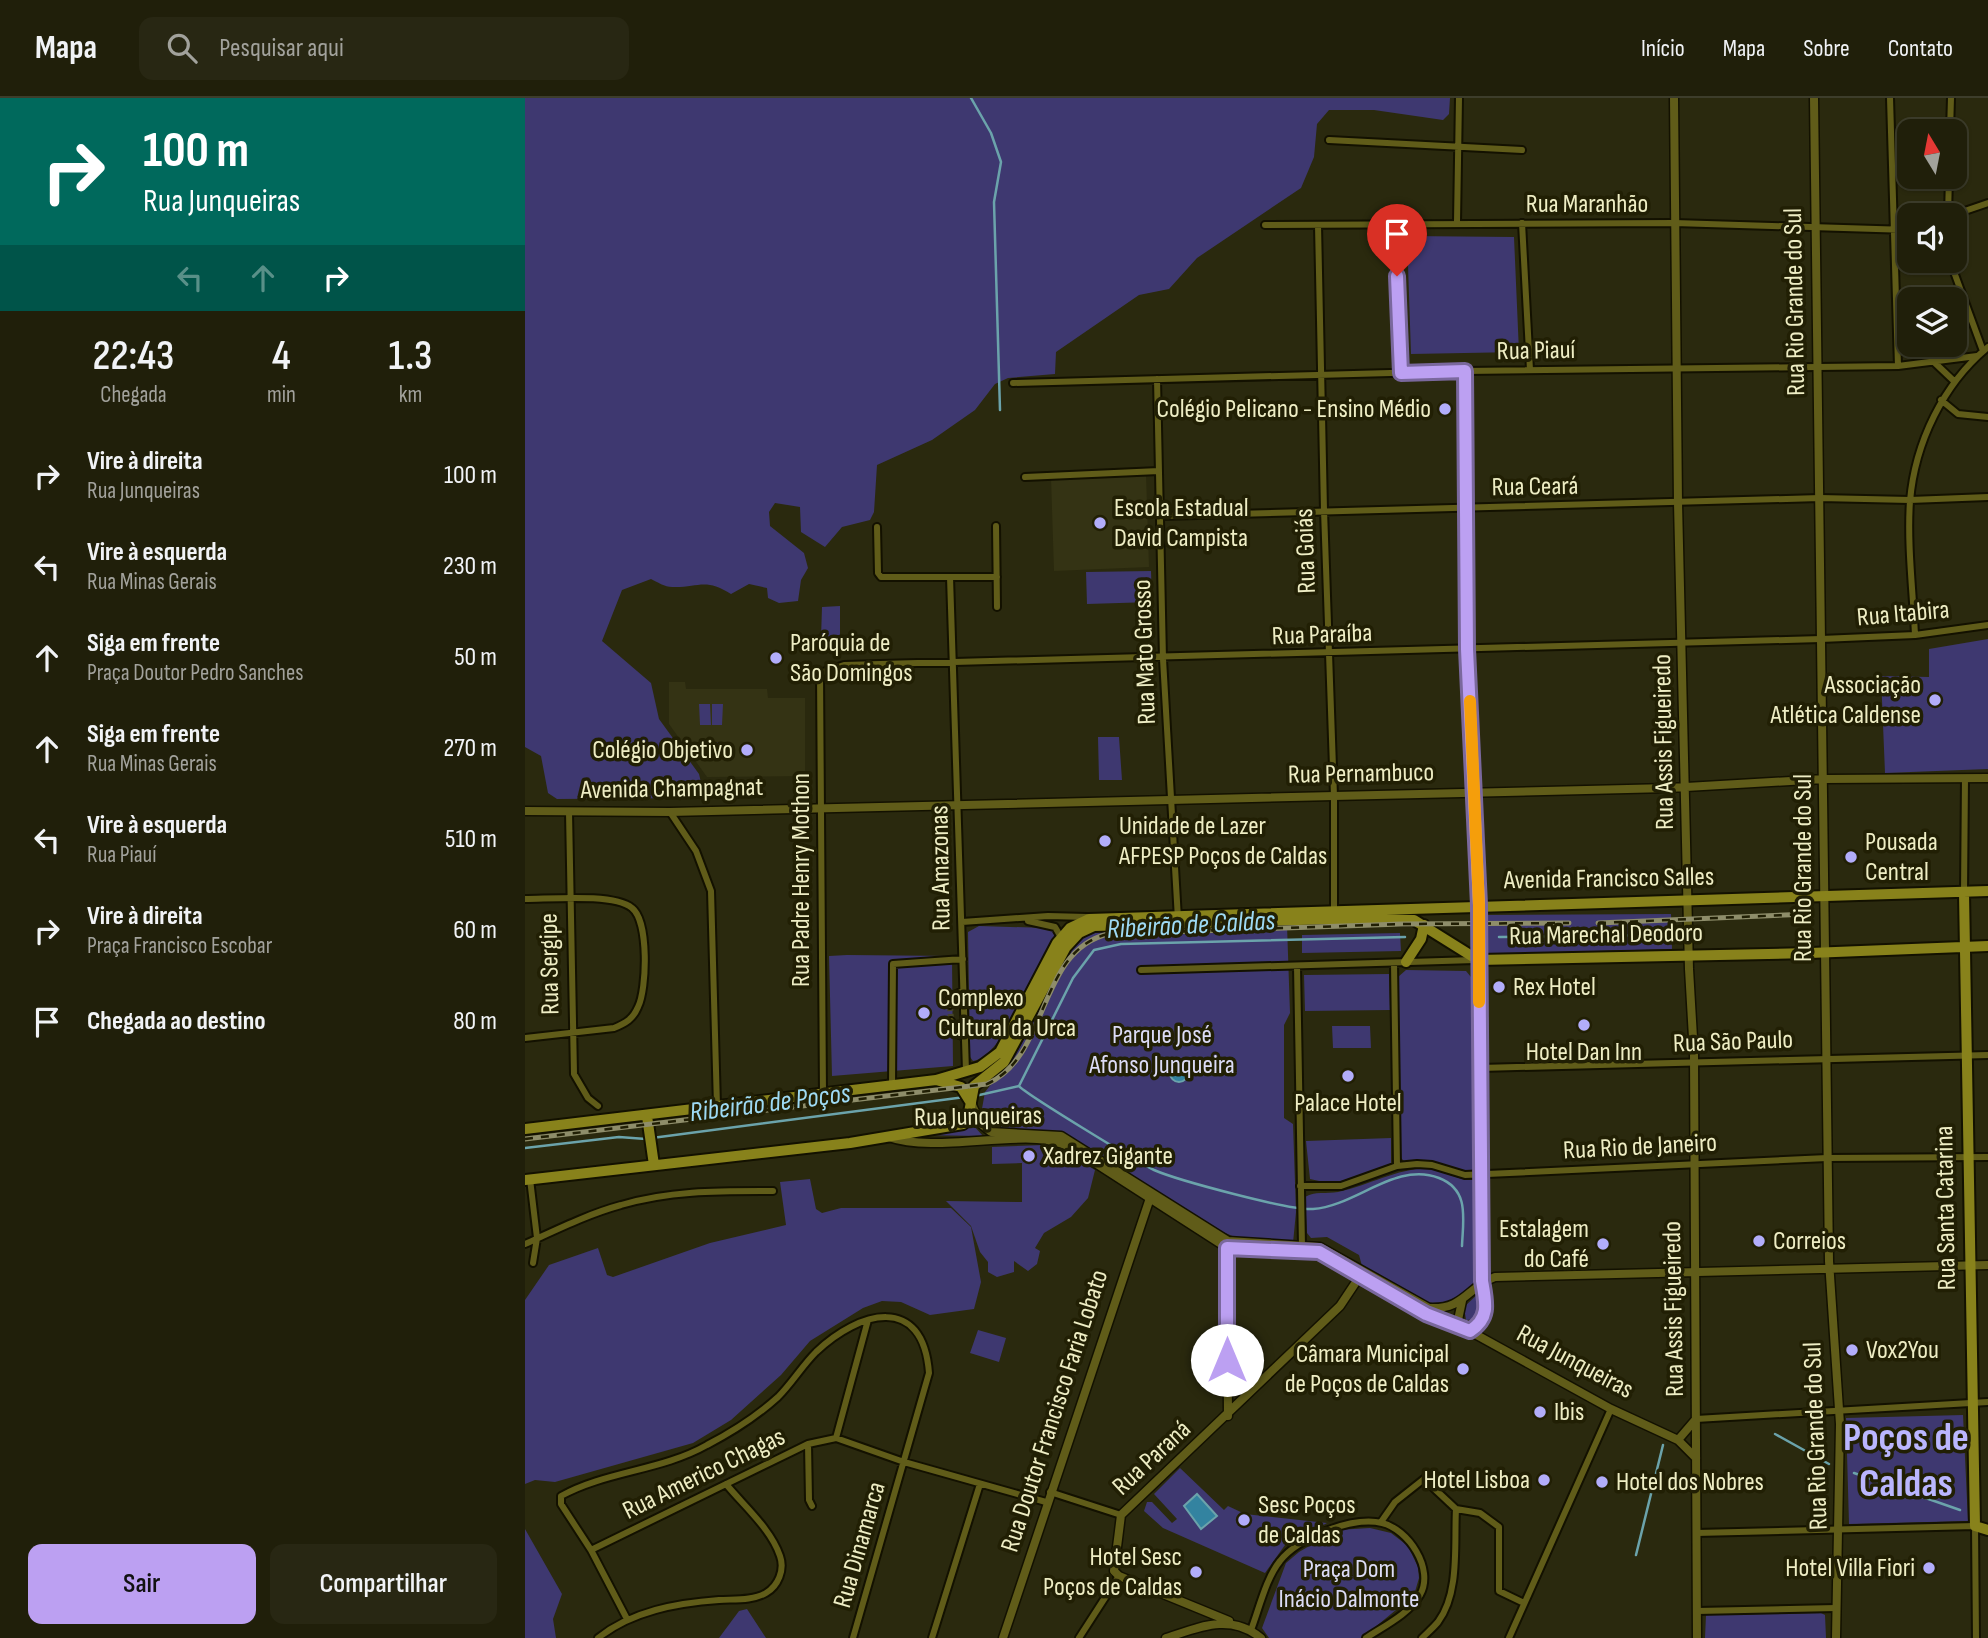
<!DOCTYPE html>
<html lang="pt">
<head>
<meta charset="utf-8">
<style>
	body { margin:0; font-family:"Sofia Sans Condensed",sans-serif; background:#282713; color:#f1f3f6; height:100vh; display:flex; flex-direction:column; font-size:26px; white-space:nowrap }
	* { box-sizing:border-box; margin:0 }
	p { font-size:23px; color:#a2a29c }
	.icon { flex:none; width:38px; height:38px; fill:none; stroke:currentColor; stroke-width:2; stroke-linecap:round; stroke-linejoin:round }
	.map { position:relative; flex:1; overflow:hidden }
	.sheet { display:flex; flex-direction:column; background:#201f0a; width:525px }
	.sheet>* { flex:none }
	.hud { background:#00695c; color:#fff; overflow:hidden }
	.needle { width:46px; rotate:350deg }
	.fabs { position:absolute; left:1372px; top:21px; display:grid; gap:14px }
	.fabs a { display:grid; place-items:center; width:70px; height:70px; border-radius:14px; background:#201f0a; box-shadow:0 2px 5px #0004,0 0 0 2px #3d3d2b; font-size:35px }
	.pin { position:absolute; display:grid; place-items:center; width:60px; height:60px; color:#fff; margin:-72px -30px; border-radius:50% 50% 50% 0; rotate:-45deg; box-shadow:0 0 7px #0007 }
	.pin .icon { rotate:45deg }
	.me { position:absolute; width:77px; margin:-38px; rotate:0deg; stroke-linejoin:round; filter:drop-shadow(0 0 5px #0008) }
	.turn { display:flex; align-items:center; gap:24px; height:147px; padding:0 28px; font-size:32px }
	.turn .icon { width:91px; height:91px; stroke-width:2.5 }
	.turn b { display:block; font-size:49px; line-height:60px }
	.lanes { display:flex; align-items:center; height:66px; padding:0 28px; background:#0003; justify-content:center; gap:35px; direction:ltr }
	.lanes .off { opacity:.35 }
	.eta { display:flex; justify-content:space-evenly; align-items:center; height:119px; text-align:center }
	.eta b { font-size:42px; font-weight:600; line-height:49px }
	.cta { display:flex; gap:14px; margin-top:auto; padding:14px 28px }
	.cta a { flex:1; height:80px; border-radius:14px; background:#bca0f2; color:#111; font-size:28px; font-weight:600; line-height:80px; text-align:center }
	.cta a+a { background:#282713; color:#f1f3f6 }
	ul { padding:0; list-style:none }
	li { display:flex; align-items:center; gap:21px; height:91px; padding:0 28px }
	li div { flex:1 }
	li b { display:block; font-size:26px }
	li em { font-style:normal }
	header { display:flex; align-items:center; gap:42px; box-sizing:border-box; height:98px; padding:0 35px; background:#201f0a; border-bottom:2px solid #3d3d2b }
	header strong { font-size:33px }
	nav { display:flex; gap:38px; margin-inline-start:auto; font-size:24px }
	.search { width:490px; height:63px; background:#282713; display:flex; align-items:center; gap:18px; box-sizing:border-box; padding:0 24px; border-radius:14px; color:#a2a29c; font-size:26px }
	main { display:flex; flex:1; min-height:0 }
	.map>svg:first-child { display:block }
</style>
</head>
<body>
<header>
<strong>Mapa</strong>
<div class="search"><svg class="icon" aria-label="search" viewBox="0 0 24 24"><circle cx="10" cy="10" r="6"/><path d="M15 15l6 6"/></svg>Pesquisar aqui</div>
<nav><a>Início</a><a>Mapa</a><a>Sobre</a><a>Contato</a></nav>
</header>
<main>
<section class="sheet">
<div class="hud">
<div class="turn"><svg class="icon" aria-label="right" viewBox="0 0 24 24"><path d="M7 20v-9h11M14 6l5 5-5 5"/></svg><div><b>100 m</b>Rua Junqueiras</div></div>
<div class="lanes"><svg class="icon off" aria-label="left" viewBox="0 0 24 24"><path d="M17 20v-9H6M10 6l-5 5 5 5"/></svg><svg class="icon off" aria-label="ahead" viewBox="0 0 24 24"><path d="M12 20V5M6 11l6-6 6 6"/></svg><svg class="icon" aria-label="right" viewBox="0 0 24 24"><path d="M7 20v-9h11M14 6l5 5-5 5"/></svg></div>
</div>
<div class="eta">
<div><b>22:43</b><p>Chegada</p></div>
<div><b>4</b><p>min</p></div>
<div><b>1.3</b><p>km</p></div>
</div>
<ul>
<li><svg class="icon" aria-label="right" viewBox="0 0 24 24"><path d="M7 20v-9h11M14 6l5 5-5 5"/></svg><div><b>Vire à direita</b><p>Rua Junqueiras</p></div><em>100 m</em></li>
<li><svg class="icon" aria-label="left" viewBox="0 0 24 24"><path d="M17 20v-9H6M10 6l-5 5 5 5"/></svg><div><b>Vire à esquerda</b><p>Rua Minas Gerais</p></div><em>230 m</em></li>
<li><svg class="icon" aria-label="ahead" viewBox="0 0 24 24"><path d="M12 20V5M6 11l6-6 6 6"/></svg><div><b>Siga em frente</b><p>Praça Doutor Pedro Sanches</p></div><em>50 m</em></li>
<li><svg class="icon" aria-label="ahead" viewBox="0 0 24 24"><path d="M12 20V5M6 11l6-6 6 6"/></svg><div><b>Siga em frente</b><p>Rua Minas Gerais</p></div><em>270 m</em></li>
<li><svg class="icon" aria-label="left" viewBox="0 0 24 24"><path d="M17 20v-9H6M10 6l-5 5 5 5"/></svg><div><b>Vire à esquerda</b><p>Rua Piauí</p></div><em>510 m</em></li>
<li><svg class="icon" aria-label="right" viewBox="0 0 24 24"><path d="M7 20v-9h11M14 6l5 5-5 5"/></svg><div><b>Vire à direita</b><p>Praça Francisco Escobar</p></div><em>60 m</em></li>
<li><svg class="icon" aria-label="arrive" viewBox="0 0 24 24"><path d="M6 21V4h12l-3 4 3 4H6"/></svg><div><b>Chegada ao destino</b></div><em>80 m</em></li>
</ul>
<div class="cta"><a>Sair</a><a>Compartilhar</a></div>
</section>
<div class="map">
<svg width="1463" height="1540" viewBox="0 0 1463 1540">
	<rect width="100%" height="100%" fill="#2a290e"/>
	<path fill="#343314" d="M621,376L624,469L529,473L526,380Z
		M144,584H160L161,591H242L243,600H280V678L182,679L144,626Z"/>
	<path fill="#3e3870" d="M0,0H925L924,16L918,22L849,12H804L792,26L789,59L776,90L672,160L644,191L614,197L531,254L530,276L483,280L470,286L450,312L407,342L352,367L349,414L345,422L317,429L300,449L276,434L275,409L250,405L244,414L245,428L279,455L283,470L276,482L273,503L254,505L243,500L242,490L224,486L206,496C180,479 173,490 147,489C140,489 132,484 126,481L97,492L77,543L126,585L134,621L174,676L178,693L170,700L32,701L23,695L16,658L0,649Z
		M882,138L989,139L994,254L886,256Z
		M626,473L627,504L562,506L561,474Z
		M315,508V540H296L297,509Z
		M1463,541V671L1360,675L1356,578L1404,579V551Z
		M174,606H185L186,627H175Z
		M187,606H198L197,627H187Z
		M573,639H594L597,682H574Z
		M174,644H198V659H174Z
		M1146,816L1147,851L961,856V817Z
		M762,827L765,915L759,927V1020L768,1026L771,1114L768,1145L717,1142L693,1132L535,1033H488L472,1030L456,1016L460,994L493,952L547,848L569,833Z
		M454,828L522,830L529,834V839C515,866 478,959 448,963L445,959L443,834Z
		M875,835L876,853L777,855V837Z
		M322,857L427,858L428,968L307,978L304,858Z
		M881,872L941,873L946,879L950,1069L945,1074L906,1063H879L876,1060L873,879Z
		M864,876L865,912L780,913L779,877Z
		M807,928H845L846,950H808Z
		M447,1026L458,1038L392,1037L440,1030Z
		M866,1040V1066L808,1086L785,1081L781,1043Z
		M519,1047L534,1050L570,1072L563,1100L546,1119L519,1135L510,1150L515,1153L512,1166L503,1173L489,1163V1174L472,1179L463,1174V1164L455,1154L446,1128L421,1103L497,1104V1065L467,1066V1049Z
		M904,1070L940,1082H951L952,1180C918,1233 875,1190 837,1168L834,1157L802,1139L786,1140L782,1135L780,1099C789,1093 802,1096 813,1094C845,1087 870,1071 904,1070Z
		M285,1081L291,1111L297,1115L316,1110H426L446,1129L456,1184L449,1211L405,1217L376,1204L357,1203L338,1210L285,1243L256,1277L206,1322L168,1345L30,1384L10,1382L0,1386V1202L24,1167L73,1150L82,1177L88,1179L185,1145L261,1127L255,1084Z
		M955,1194L957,1212L953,1221L941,1222L939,1209Z
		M453,1232L481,1240L474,1264L445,1255Z
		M1438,1317L1443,1423L1324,1426L1321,1320Z
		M655,1370L699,1412L703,1408L720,1416L802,1425L760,1447L740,1475L638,1430L619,1413L622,1404H627L647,1425L652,1421L629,1396Z
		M845,1430L866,1435L883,1448L893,1469L894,1480L889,1497L837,1540H744L737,1530L761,1465L774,1454L812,1432Z
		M0,1431L37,1496L28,1521L31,1540H0Z
		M222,1511L241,1540H194L214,1513Z
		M1296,1515L1300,1517L1301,1540H1180L1181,1517Z"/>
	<path fill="#3383a0" stroke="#6ba3ab" stroke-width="2" d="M645 975a9 9 0 1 1 18 0a9 9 0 1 1-18 0Z
		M672,1396L692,1418L676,1431L659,1408Z"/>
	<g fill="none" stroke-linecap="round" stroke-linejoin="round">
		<path stroke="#6ba3ab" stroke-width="2.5" d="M446,0L466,35L476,64L469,104L475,312
			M974,839L1138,837
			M494,988C499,995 614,1065 629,1072C652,1082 766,1113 788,1111C831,1108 871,1063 914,1080C945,1092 938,1121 937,1148
			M494,988L548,880L569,852L596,846L880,839
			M450,998L494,988
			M127,1040L440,999
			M0,1050L94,1039L121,1041
			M1250,1336L1304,1366
			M1329,1375L1435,1412
			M1111,1457L1138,1347"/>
		<path stroke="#474629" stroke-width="6" stroke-dasharray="6 3" stroke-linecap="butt" d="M425,907L426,923"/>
		<g stroke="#131100" stroke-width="10">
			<path id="minor" d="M1365,0L1373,268
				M1425,33L1426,0
				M804,42L997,52
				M1423,117L1424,79
				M1428,117L1463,105
				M870,124L876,275
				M932,124L934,0
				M997,125L1005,272
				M740,127L1149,125L1384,132
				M793,127L799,412L809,698V814
				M1425,163L1458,253
				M1410,265L1430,284
				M940,273L942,551L954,807L957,1183
				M632,281L638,561L653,821
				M488,285L940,273L1373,268L1452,258
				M1416,302L1433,316L1463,319
				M500,379L634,373
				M636,418L1295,400L1385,402L1463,399
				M471,428L472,509
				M352,429L353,475L356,479H472
				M425,479L441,973
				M1390,537C1388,493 1382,446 1385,403C1390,345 1418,286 1463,249
				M44,714L49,976L63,1000L73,1008
				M145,714L171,753L186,793L192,1008
				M1439,795L1440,680
				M0,801C25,801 89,795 107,810C124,823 122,891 113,909C108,921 101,925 89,930L0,940
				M503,823L530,829L537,841
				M437,824L523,818L562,819
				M869,865L872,1068
				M772,868L777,1148
				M616,872L950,862
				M425,907V899L438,893
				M426,923L427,934L440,939
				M955,970L1463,957
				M367,988L368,866L438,861
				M298,996L295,575L319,567L1296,541L1390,537L1463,527
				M5,1081L12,1140L8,1165
				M775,1088H816L872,1068L892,1066L907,1067L940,1077L1302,1060L1463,1059
				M0,1146C31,1132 63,1116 96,1107C146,1092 197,1093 248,1093
				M1171,1321L1463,1304
				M311,1340L379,1364L521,1404
				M311,1340L343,1222
				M283,1346L284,1402L287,1408
				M525,1394L596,1417
				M856,1424L870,1404L899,1381L931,1411L955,1415L974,1429V1493L999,1505
				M1171,1435L1450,1428L1451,1540
				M66,1452L283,1346L311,1340
				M1172,1513L1311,1510
				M102,1521L66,1452L36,1406V1398C81,1373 136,1373 182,1347C207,1334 232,1318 253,1299C267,1285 277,1268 291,1254C334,1213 398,1195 404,1275L328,1540
				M726,1532C734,1511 741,1480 755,1463C773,1440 827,1418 857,1425C883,1431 910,1471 895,1497C884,1516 859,1528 841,1540
				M73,1540C107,1513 152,1505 194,1502C209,1501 227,1503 241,1495C253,1488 260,1472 255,1458C246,1431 219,1408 201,1386
				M407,1540L455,1386
				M554,1540L594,1478
				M897,1540C902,1535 908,1530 913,1524C935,1495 929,1446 931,1411
				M984,1540L1086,1311"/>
		</g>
		<g stroke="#131100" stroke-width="11">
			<path id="tertiary" d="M1149,0L1153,405L1164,871L1169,957L1172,1540
				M1289,0L1304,1163L1315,1326L1311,1540
				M0,713L145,714L1144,690L1299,681L1463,680
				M446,1005L456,1026L466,1034L536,1038L703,1143L795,1149L904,1210C939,1212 942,1189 970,1179L1463,1167
				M364,1039C413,1057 508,1027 544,1049
				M567,1063L702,1150L784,1154
				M702,1150L703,1318
				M833,1175L901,1216L939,1230L1086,1311L1153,1342L1171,1360
				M936,1228L933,1222L937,1203
				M945,1233C965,1220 961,1205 957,1183
				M1153,1342L1171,1321
				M704,1523L594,1478L589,1473L596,1417L815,1208L837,1175
				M478,1540L626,1097
				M641,1540C675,1529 705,1515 736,1540"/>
		</g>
		<g stroke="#131100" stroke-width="14">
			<path id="primary" d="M1439,795L1450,1428L1463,1432
				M881,864L896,841L899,827
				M411,982L455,969L475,954L532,845L545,830L564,821L1463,793
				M122,1018L129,1067
				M0,1031L411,982L436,989L446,1005
				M0,1082L325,1045L438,1026L443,1020L449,988L479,964L541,849L554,835L569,828L809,821L889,822L953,862L1285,855L1463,848"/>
		</g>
		<use href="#minor" stroke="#605c19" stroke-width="6"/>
		<use href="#tertiary" stroke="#605c19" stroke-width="8"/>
		<use href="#primary" stroke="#88821b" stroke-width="10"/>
		<g stroke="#8e8d6a" stroke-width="5">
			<path id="rail" d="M1073,825L1285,816
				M0,1041L462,986C525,958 512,853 583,836L877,826L1044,825"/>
		</g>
		<use href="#rail" stroke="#211f04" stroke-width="2.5" stroke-dasharray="8" stroke-linecap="butt"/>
	</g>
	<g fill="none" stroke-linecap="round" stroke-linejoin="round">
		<g stroke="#7a689d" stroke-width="18">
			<path id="route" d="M702,1262V1150L794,1154L901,1216L945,1233C965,1220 961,1205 957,1183L954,807L942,551L940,273L876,275L872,178"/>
		</g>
		<use href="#route" stroke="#bca0f2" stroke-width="12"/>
		<path stroke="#f59e0b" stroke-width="12" d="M945,603L954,807V904"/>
	</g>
	<g fill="#b2adfa" stroke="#211f04" stroke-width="2.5">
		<circle cx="920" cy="311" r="7"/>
		<circle cx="575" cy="425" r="7"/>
		<circle cx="251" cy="560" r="7"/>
		<circle cx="1410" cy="602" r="7"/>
		<circle cx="222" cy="652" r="7"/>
		<circle cx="580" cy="743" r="7"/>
		<circle cx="1326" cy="759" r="7"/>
		<circle cx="974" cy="889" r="7"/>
		<circle cx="399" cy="915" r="7"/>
		<circle cx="1059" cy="927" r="7"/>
		<circle cx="823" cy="978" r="7"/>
		<circle cx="504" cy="1058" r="7"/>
		<circle cx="1234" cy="1143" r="7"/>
		<circle cx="1078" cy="1146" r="7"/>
		<circle cx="1327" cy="1252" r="7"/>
		<circle cx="938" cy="1271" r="7"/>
		<circle cx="1015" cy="1314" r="7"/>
		<circle cx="1019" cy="1382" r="7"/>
		<circle cx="1077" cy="1384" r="7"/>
		<circle cx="719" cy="1422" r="7"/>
		<circle cx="1404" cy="1470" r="7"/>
		<circle cx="671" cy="1474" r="7"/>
	</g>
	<g text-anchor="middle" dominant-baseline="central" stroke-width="7" stroke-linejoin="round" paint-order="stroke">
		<g font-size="26" fill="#eeedc4" stroke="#211f04">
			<text x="1062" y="106">Rua Maranhão</text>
			<text transform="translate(1270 204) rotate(-91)">Rua Rio Grande do Sul</text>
			<text transform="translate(1011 253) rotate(-1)">Rua Piauí</text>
			<text transform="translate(1010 389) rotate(-1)">Rua Ceará</text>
			<text transform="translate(781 453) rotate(-92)">Rua Goiás</text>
			<text transform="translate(1378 516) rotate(-5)">Rua Itabira</text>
			<text transform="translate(797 537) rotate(-2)">Rua Paraíba</text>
			<text transform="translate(620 554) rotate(-92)">Rua Mato Grosso</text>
			<text transform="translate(1139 644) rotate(-91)">Rua Assis Figueiredo</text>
			<text transform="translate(836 676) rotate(-1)">Rua Pernambuco</text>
			<text transform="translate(147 691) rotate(-1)">Avenida Champagnat</text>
			<text transform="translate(416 770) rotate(-91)">Rua Amazonas</text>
			<text transform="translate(1278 770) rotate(-90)">Rua Rio Grande do Sul</text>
			<text transform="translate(1084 781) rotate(-1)">Avenida Francisco Salles</text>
			<text transform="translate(276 782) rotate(-90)">Rua Padre Henry Mothon</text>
			<text transform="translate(1081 837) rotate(-1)">Rua Marechal Deodoro</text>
			<text transform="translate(25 866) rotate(-91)">Rua Sergipe</text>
			<text transform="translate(1208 944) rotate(-2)">Rua São Paulo</text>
			<text transform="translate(453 1019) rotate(-1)">Rua Junqueiras</text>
			<text transform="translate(1115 1049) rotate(-3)">Rua Rio de Janeiro</text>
			<text transform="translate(1421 1110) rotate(-91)">Rua Santa Catarina</text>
			<text transform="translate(1149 1211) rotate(-91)">Rua Assis Figueiredo</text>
			<text transform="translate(1050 1264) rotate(28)">Rua Junqueiras</text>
			<text transform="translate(530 1313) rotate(-72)">Rua Doutor Francisco Faria Lobato</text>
			<text transform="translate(1291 1338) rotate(-92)">Rua Rio Grande do Sul</text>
			<text transform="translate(627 1360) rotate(-43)">Rua Paraná</text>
			<text transform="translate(179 1376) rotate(-26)">Rua Americo Chagas</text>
			<text transform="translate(335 1447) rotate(-74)">Rua Dinamarca</text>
		</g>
		<g font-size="26" fill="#eeedc4" stroke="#211f04" text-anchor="start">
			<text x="906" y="311" text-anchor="end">Colégio Pelicano - Ensino Médio</text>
			<text x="589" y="410">Escola Estadual<tspan x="589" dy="30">David Campista</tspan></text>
			<text x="265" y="545">Paróquia de<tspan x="265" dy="30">São Domingos</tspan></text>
			<text x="1396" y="587" text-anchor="end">Associação<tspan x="1396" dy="30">Atlética Caldense</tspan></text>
			<text x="208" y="652" text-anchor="end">Colégio Objetivo</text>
			<text x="594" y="728">Unidade de Lazer<tspan x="594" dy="30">AFPESP Poços de Caldas</tspan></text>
			<text x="1340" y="744">Pousada<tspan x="1340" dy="30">Central</tspan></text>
			<text x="988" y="889">Rex Hotel</text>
			<text x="413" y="900">Complexo<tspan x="413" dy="30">Cultural da Urca</tspan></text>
			<text x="1059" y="954" text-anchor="middle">Hotel Dan Inn</text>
			<text x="823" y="1005" text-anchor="middle">Palace Hotel</text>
			<text x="518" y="1058">Xadrez Gigante</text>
			<text x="1064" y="1131" text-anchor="end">Estalagem<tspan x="1064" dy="30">do Café</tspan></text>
			<text x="1248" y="1143">Correios</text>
			<text x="1341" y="1252">Vox2You</text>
			<text x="924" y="1256" text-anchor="end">Câmara Municipal<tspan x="924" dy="30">de Poços de Caldas</tspan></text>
			<text x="1029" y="1314">Ibis</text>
			<text x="1005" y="1382" text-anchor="end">Hotel Lisboa</text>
			<text x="1091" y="1384">Hotel dos Nobres</text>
			<text x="733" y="1407">Sesc Poços<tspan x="733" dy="30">de Caldas</tspan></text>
			<text x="657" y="1459" text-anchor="end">Hotel Sesc<tspan x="657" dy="30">Poços de Caldas</tspan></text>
			<text x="1390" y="1470" text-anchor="end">Hotel Villa Fiori</text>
		</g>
		<g font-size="26" fill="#dcdcf6" stroke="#211f04">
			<text x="637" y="937">Parque José<tspan x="637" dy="30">Afonso Junqueira</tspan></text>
			<text x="824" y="1471">Praça Dom<tspan x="824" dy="30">Inácio Dalmonte</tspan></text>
		</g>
		<g font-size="28" font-style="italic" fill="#9edaf4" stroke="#211f04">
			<text transform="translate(666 827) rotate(-3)">Ribeirão de Caldas</text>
			<text transform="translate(245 1005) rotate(-7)">Ribeirão de Poços</text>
		</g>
		<g font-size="40" font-weight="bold" fill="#bab6fe" stroke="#211f04">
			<text x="1381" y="1340">Poços de<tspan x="1381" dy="46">Caldas</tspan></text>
		</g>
	</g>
</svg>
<div class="fabs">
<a><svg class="needle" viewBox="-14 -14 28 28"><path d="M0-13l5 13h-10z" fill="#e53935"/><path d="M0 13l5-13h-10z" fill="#a2a29c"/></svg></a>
<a><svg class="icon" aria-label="sound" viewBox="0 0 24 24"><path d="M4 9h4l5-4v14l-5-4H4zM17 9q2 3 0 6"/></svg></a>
<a><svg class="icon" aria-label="layers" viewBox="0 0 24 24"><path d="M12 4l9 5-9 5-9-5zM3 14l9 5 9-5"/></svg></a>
</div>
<div class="pin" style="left:872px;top:178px;background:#d93025"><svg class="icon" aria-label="arrive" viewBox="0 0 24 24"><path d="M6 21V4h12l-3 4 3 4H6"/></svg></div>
<svg class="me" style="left:702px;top:1262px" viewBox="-20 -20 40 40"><circle r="19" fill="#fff"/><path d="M0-13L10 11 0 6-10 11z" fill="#bca0f2"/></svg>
</div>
</main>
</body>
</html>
